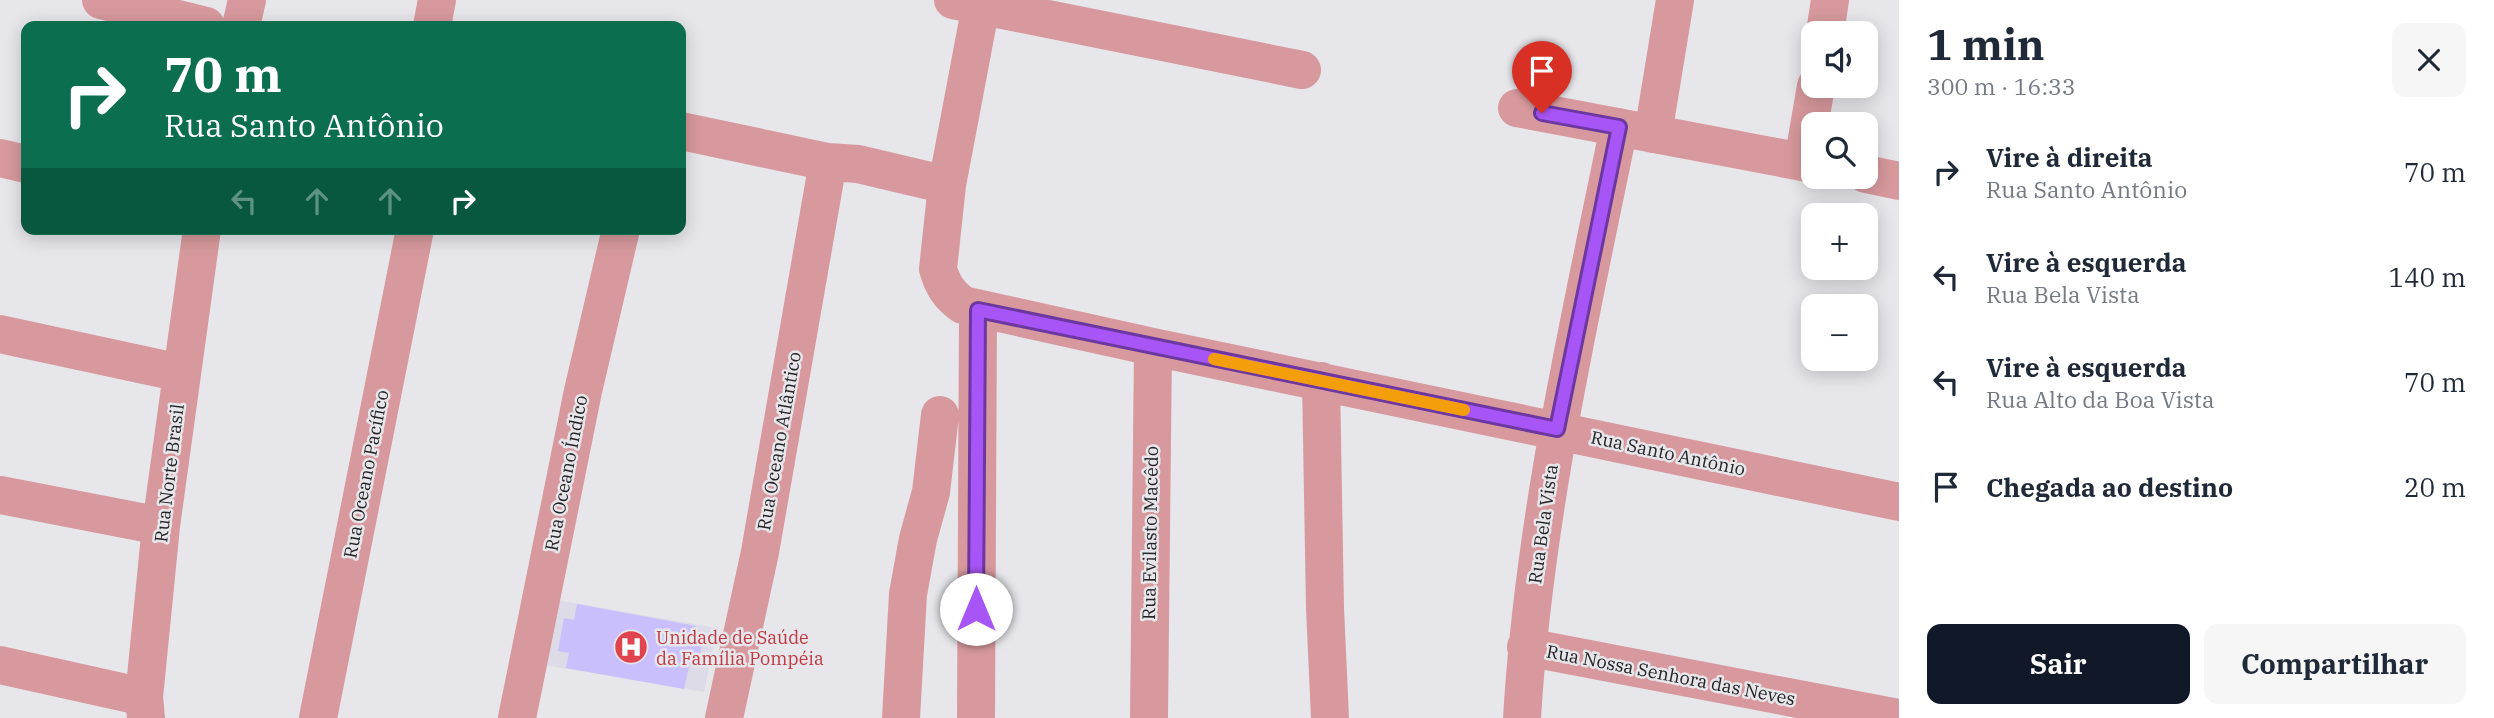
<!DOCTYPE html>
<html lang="pt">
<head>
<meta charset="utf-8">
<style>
	body { margin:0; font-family:"IBM Plex Serif",serif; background:#f6f6f7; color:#1f2937; height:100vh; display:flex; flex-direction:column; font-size:26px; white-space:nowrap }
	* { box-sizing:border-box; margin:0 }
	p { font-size:23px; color:#747a83 }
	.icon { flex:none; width:38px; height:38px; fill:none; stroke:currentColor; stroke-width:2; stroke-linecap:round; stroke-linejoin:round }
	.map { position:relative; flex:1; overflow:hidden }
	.sheet { display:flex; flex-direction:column; background:#fff; width:595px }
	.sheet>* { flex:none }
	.top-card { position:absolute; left:21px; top:21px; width:665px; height:214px; border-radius:14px; box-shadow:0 4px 18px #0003; background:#0b6e4f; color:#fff; overflow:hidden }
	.controls { position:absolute; left:1801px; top:21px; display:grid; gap:14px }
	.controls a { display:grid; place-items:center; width:77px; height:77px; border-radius:14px; background:#fff; box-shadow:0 4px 18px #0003; font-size:35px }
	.pin { position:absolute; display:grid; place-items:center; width:60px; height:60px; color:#fff; margin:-72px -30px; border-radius:50% 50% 50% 0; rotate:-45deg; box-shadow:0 0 7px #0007 }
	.pin .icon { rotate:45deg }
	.me { position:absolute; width:77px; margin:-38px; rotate:0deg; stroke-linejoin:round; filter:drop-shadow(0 0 5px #0008) }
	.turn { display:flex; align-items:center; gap:24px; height:147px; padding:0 28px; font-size:32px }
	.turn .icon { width:91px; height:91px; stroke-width:2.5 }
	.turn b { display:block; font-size:49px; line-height:60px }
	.lanes { display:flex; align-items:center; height:66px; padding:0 28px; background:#0003; justify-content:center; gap:35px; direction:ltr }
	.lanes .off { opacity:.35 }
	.round { display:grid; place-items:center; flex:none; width:74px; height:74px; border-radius:14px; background:#f6f6f7 }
	.overview { display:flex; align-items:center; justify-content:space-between; height:119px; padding:0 28px }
	h1 { font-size:42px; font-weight:700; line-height:52px }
	.action { display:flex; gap:14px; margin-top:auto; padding:14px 28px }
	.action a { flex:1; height:80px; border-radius:14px; background:#111827; color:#fff; font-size:28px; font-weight:700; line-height:80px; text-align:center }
	.action a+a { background:#f6f6f7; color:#1f2937 }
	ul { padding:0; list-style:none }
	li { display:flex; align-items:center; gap:21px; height:105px; padding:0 28px }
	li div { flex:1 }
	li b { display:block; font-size:26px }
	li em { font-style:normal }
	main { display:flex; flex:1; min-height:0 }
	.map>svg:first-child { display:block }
</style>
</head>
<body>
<main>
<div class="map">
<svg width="1899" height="718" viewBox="0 0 1899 718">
	<rect width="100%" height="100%" fill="#e7e6eb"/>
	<path fill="#dcdbe7" d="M557,600L717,628L704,692L545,665Z"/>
	<path fill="#c8bffc" d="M577,604L696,626L693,642L702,644L698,664L690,663L684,689L566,668L569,653L558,651L564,618L574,620Z"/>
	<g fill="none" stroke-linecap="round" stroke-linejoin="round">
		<path stroke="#d7999d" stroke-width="38" d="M101,0L206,26
			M953,0L1302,70
			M982,0L947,185L938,269C943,286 949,295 963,305L1153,347L1899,502
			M241,26L247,0
			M432,26L437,0
			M1825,33L1830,0
			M1517,108L1813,164
			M681,131L828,162L858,164L947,185
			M1653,134L1675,0
			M0,158L26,164
			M1803,162L1816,86
			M1866,174L1899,181
			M0,334L181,373
			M1321,381L1325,608L1330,718
			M0,495L161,526
			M1526,647L1898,718
			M0,665L144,697
			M146,718L144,697L161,526L202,229
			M318,718L415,229
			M517,718L583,391L621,229
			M724,718L760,552L828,162
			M901,718L908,594L918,539L931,492L940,415
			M976,718L978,310
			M1149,718L1153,347
			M1522,718C1534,518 1579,323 1619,127"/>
	</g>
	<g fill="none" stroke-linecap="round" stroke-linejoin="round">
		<g stroke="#6d37a1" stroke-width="18">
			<path id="route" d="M976,609L978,310L1557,429L1619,127L1542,113"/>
		</g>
		<use href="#route" stroke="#a855f7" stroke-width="12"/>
		<path stroke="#f59e0b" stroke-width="12" d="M1214,359L1464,410"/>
	</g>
	<defs>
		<g id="hospital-disc" transform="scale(1.75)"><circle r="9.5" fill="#e0444e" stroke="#e7e6eb"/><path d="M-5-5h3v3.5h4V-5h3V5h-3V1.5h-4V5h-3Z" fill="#fff"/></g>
	</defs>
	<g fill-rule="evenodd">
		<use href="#hospital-disc" x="631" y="647"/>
	</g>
	<g text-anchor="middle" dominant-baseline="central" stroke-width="5" stroke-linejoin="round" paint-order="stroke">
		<g font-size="18" fill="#242325" stroke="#e7e6eb">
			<text transform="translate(779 441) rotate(-80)">Rua Oceano Atlântico</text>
			<text transform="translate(1668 453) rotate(12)">Rua Santo Antônio</text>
			<text transform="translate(169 473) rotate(-83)">Rua Norte Brasil</text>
			<text transform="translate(566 473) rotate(-79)">Rua Oceano Índico</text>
			<text transform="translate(366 474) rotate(-79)">Rua Oceano Pacífico</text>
			<text transform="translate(1543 524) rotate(-82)">Rua Bela Vista</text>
			<text transform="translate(1150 533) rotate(-89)">Rua Evilasto Macêdo</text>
			<text transform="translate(1671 675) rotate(11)">Rua Nossa Senhora das Neves</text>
		</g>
		<g font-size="18" fill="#be3a42" stroke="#e7e6eb" text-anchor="start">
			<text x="656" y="637">Unidade de Saúde<tspan x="656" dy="21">da Família Pompéia</tspan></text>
		</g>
	</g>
</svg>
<div class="controls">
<a><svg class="icon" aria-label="sound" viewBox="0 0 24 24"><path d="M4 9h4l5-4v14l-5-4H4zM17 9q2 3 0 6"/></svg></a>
<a><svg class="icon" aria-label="search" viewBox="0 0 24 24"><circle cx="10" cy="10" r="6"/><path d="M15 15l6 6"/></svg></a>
<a>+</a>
<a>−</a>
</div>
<div class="pin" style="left:1542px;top:113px;background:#d93025"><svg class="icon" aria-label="arrive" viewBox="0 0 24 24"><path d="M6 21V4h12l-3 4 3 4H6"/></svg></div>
<svg class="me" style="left:976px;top:609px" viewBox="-20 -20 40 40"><circle r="19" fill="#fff"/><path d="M0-13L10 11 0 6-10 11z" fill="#a855f7"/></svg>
<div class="top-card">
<div class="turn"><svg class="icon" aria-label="right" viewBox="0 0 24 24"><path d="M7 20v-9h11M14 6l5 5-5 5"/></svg><div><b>70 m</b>Rua Santo Antônio</div></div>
<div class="lanes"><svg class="icon off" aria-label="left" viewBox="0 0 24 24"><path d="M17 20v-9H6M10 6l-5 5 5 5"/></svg><svg class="icon off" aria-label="ahead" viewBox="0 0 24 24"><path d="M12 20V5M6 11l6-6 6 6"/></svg><svg class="icon off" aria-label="ahead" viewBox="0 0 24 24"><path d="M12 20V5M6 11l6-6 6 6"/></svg><svg class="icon" aria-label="right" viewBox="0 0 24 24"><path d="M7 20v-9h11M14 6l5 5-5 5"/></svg></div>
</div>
</div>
<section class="sheet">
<div class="overview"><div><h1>1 min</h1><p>300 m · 16:33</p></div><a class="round"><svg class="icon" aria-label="close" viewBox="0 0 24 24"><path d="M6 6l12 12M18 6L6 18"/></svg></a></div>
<ul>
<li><svg class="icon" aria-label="right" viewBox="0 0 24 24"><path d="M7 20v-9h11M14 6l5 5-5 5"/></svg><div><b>Vire à direita</b><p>Rua Santo Antônio</p></div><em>70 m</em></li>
<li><svg class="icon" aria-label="left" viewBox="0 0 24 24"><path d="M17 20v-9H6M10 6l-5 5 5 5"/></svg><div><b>Vire à esquerda</b><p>Rua Bela Vista</p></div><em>140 m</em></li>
<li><svg class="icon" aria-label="left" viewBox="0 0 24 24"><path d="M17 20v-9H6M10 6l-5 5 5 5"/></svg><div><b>Vire à esquerda</b><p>Rua Alto da Boa Vista</p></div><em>70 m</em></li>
<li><svg class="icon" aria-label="arrive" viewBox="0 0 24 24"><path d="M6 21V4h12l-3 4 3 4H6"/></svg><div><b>Chegada ao destino</b></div><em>20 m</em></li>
</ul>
<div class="action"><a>Sair</a><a>Compartilhar</a></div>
</section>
</main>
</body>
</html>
